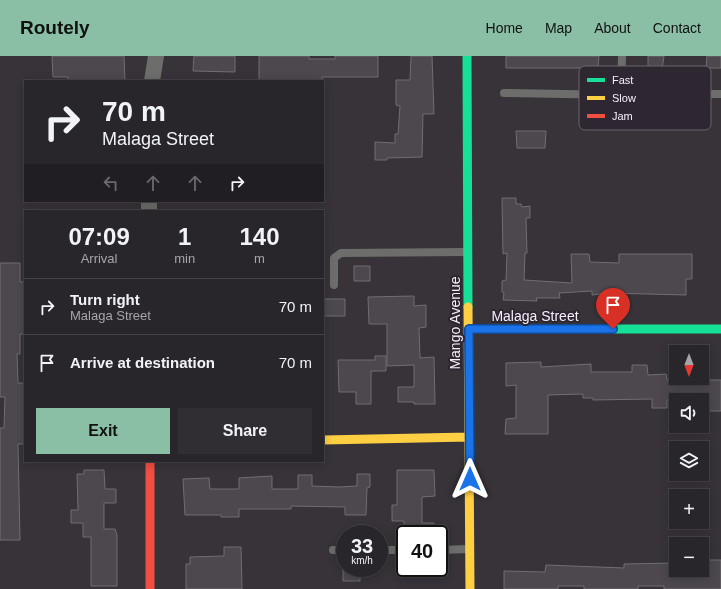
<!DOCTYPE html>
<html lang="en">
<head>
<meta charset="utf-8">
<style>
	body { margin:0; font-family:Helvetica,sans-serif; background:#312e33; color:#f1f3f6; height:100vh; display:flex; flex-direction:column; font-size:15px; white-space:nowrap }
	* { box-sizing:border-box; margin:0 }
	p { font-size:13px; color:#a5a5a9 }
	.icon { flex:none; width:22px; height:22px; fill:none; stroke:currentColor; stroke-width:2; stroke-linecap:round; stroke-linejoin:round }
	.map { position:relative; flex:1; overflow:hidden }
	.panel { position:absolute; left:24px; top:154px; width:300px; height:252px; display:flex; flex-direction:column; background:#29262b; border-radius:0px; box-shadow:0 2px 10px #0003,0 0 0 1px #454347 }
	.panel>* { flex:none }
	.guide { position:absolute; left:24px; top:24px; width:300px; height:122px; border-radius:0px; box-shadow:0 2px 10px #0003,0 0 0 1px #454347; background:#29262b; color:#f1f3f6; overflow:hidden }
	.needle { width:26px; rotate:180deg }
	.tools { position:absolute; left:669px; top:289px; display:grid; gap:8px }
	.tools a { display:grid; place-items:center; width:40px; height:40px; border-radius:0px; background:#29262b; box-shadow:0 2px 10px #0003,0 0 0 1px #454347; font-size:20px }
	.speed { position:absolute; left:336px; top:469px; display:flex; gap:8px; font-size:20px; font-weight:700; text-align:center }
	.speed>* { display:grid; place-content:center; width:52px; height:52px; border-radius:50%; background:#29262b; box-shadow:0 2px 10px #0003,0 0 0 1px #454347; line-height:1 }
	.speed small { font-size:10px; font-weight:400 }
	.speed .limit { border:2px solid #111; border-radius:6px; background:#fff; color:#111 }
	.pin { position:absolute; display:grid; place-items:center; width:34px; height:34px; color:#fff; margin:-41px -17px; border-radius:50% 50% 50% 0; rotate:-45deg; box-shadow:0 0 4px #0007 }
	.pin .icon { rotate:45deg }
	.me { position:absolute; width:44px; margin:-22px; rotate:0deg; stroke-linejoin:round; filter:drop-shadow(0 0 3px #0008) }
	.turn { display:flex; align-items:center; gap:14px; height:84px; padding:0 12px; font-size:18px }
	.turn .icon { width:52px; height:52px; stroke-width:2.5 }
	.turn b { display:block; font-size:28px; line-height:34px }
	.lanes { display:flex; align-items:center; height:38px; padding:0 12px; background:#0003; justify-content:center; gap:20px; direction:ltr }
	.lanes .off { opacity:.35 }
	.eta { display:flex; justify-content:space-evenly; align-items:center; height:68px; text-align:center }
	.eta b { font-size:24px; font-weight:700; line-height:28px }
	.cta { display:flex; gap:8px; margin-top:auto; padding:8px 12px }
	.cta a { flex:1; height:46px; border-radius:0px; background:#8abfa5; color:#111; font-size:16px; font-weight:700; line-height:46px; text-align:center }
	.cta a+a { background:#312e33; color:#f1f3f6 }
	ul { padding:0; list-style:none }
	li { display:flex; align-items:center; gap:12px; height:56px; padding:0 12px; border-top:1px solid #454347 }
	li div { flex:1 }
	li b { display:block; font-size:15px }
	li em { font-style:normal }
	header { display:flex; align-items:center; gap:24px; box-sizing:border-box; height:56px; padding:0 20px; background:#8abfa5; color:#111 }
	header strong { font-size:19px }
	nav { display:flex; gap:22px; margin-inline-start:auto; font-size:14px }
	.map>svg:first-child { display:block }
</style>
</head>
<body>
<header>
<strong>Routely</strong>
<nav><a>Home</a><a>Map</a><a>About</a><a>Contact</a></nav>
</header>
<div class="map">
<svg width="721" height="533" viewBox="0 0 721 533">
	<rect width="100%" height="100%" fill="#373339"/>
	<path fill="#4c484e" stroke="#716d73" d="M52,0H124L125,25H68V21H53Z
		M194,0H235V16L193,15Z
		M259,0H309V3H335V0H378V21H322V25H259Z
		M411,0H432L434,58H423L422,101L387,102V104H375V86L395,87V78H398L400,50L396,49V24H410Z
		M506,0H599L598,12H506Z
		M648,0H664L662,13L648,12Z
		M707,0H721V12H706Z
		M516,75H546L545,92H517Z
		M502,142H516V148H521L522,151L530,150V162H526L527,197H525L524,224L572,227L571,198H589L590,206L619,207V198H692V223H686V239L608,237L592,239V235L559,237L560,242H536L537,245L503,244L504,237L502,236V225L506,224L507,197L503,198Z
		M0,207H20V226H25V278H20V298H17L18,327H25V388H18L20,484H0V372H4L5,341H0Z
		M354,210H370V225H354Z
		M414,240V250L426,249V271L419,272L420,302L434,301L435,348H414V346H398V331H414V309L387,310V268H369L368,241Z
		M323,243H345V260H323Z
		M375,300H386V315H371V348H356V336H339L338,304H375Z
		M541,306V311L591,308V316H632V309H647L648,319L666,318L667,324L706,322V324H721V355H702V344H667V352H652V343L593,344V342H583V338L548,339V378H505L506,363L516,362V329L506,330V307Z
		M84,414H104L105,433H116V447H104V473H115L117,479V530H91V481H83V467H71V454H78L77,418H84Z
		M397,414H434L435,440L422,441V467H434V478H421L420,475H404V465H392V449H397Z
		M357,418H370V431L367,432L366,459H345V451L291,450V453H239V461H221V459H185L183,423L209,422L210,433H239V422L272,420V433H298V419H312V430L339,431L357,430Z
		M224,491H241L242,533H186V508H190V501L224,500Z
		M702,504H721V533H664V530H638V533H584V530H558V533H504V515L545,516L546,509L624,512V508L676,507V516L702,515Z
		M343,512H360V525H343Z"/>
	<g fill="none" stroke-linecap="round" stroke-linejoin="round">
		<path stroke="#6d6d6b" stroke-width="8" d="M622,0L621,39L721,38
			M504,37L621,39
			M334,229V202L341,197L466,196
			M333,494H345
			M379,494H405
			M439,494L469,493"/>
		<path stroke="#6d6d6b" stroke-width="16" d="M152,25L156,0
			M149,145V155"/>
		<path stroke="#16e098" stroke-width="9" d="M467,0L468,251
			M469,273H721"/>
		<path stroke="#ffcf43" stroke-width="9" d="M468,251L470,533
			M323,384L469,381"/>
		<path stroke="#f24e42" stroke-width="9" d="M150,405V533"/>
	</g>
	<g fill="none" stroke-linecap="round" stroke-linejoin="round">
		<g stroke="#114b97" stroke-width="10">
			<path id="route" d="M470,423L469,273H613"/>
		</g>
		<use href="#route" stroke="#1a73e8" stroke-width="7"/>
	</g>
	<g text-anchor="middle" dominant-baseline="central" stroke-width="4" stroke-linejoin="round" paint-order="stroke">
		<g font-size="14" fill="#f5f0f8" stroke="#2e2631">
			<text x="535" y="260">Malaga Street</text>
			<text transform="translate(455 267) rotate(-90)">Mango Avenue</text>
		</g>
	</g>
	<rect x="579" y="10" width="132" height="64" rx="6" fill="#2e2631" stroke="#6a636d" stroke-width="1"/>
	<rect x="587" y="22" width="18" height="4" fill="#16e098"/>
	<rect x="587" y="40" width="18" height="4" fill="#ffcf43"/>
	<rect x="587" y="58" width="18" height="4" fill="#f24e42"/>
	<g font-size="11" fill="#f5f0f8">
		<text x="612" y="28">Fast</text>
		<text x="612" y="46">Slow</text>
		<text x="612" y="64">Jam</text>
	</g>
</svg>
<div class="tools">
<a><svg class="needle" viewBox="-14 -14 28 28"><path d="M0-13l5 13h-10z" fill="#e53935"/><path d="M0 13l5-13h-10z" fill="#a5a5a9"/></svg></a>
<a><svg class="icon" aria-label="sound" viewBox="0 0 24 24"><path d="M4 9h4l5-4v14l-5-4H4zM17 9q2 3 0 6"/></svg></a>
<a><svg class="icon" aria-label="layers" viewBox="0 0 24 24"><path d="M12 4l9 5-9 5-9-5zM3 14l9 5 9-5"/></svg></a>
<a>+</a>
<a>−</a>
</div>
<div class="speed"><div>33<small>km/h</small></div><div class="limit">40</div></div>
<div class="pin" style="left:613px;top:273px;background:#d93025"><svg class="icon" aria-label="arrive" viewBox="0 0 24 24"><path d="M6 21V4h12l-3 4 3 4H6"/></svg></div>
<svg class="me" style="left:470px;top:423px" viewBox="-20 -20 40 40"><path d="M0-17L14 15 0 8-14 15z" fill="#1a73e8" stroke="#fff" stroke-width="4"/></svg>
<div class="guide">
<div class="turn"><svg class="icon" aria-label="right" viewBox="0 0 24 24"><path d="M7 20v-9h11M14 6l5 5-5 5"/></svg><div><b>70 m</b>Malaga Street</div></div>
<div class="lanes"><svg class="icon off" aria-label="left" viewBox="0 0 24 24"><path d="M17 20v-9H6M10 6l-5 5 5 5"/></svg><svg class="icon off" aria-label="ahead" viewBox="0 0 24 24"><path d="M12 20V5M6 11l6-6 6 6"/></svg><svg class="icon off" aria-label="ahead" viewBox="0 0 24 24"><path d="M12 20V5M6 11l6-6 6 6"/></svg><svg class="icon" aria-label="right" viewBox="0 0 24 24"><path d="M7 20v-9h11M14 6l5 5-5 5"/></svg></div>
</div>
<section class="panel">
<div class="eta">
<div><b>07:09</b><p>Arrival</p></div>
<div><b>1</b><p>min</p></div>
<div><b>140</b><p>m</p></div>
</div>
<ul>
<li><svg class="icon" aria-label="right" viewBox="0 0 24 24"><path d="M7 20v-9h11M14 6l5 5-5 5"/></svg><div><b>Turn right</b><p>Malaga Street</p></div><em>70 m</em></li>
<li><svg class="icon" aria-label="arrive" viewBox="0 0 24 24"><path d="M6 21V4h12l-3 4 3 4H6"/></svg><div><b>Arrive at destination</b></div><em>70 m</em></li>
</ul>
<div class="cta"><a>Exit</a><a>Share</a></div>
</section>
</div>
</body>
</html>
